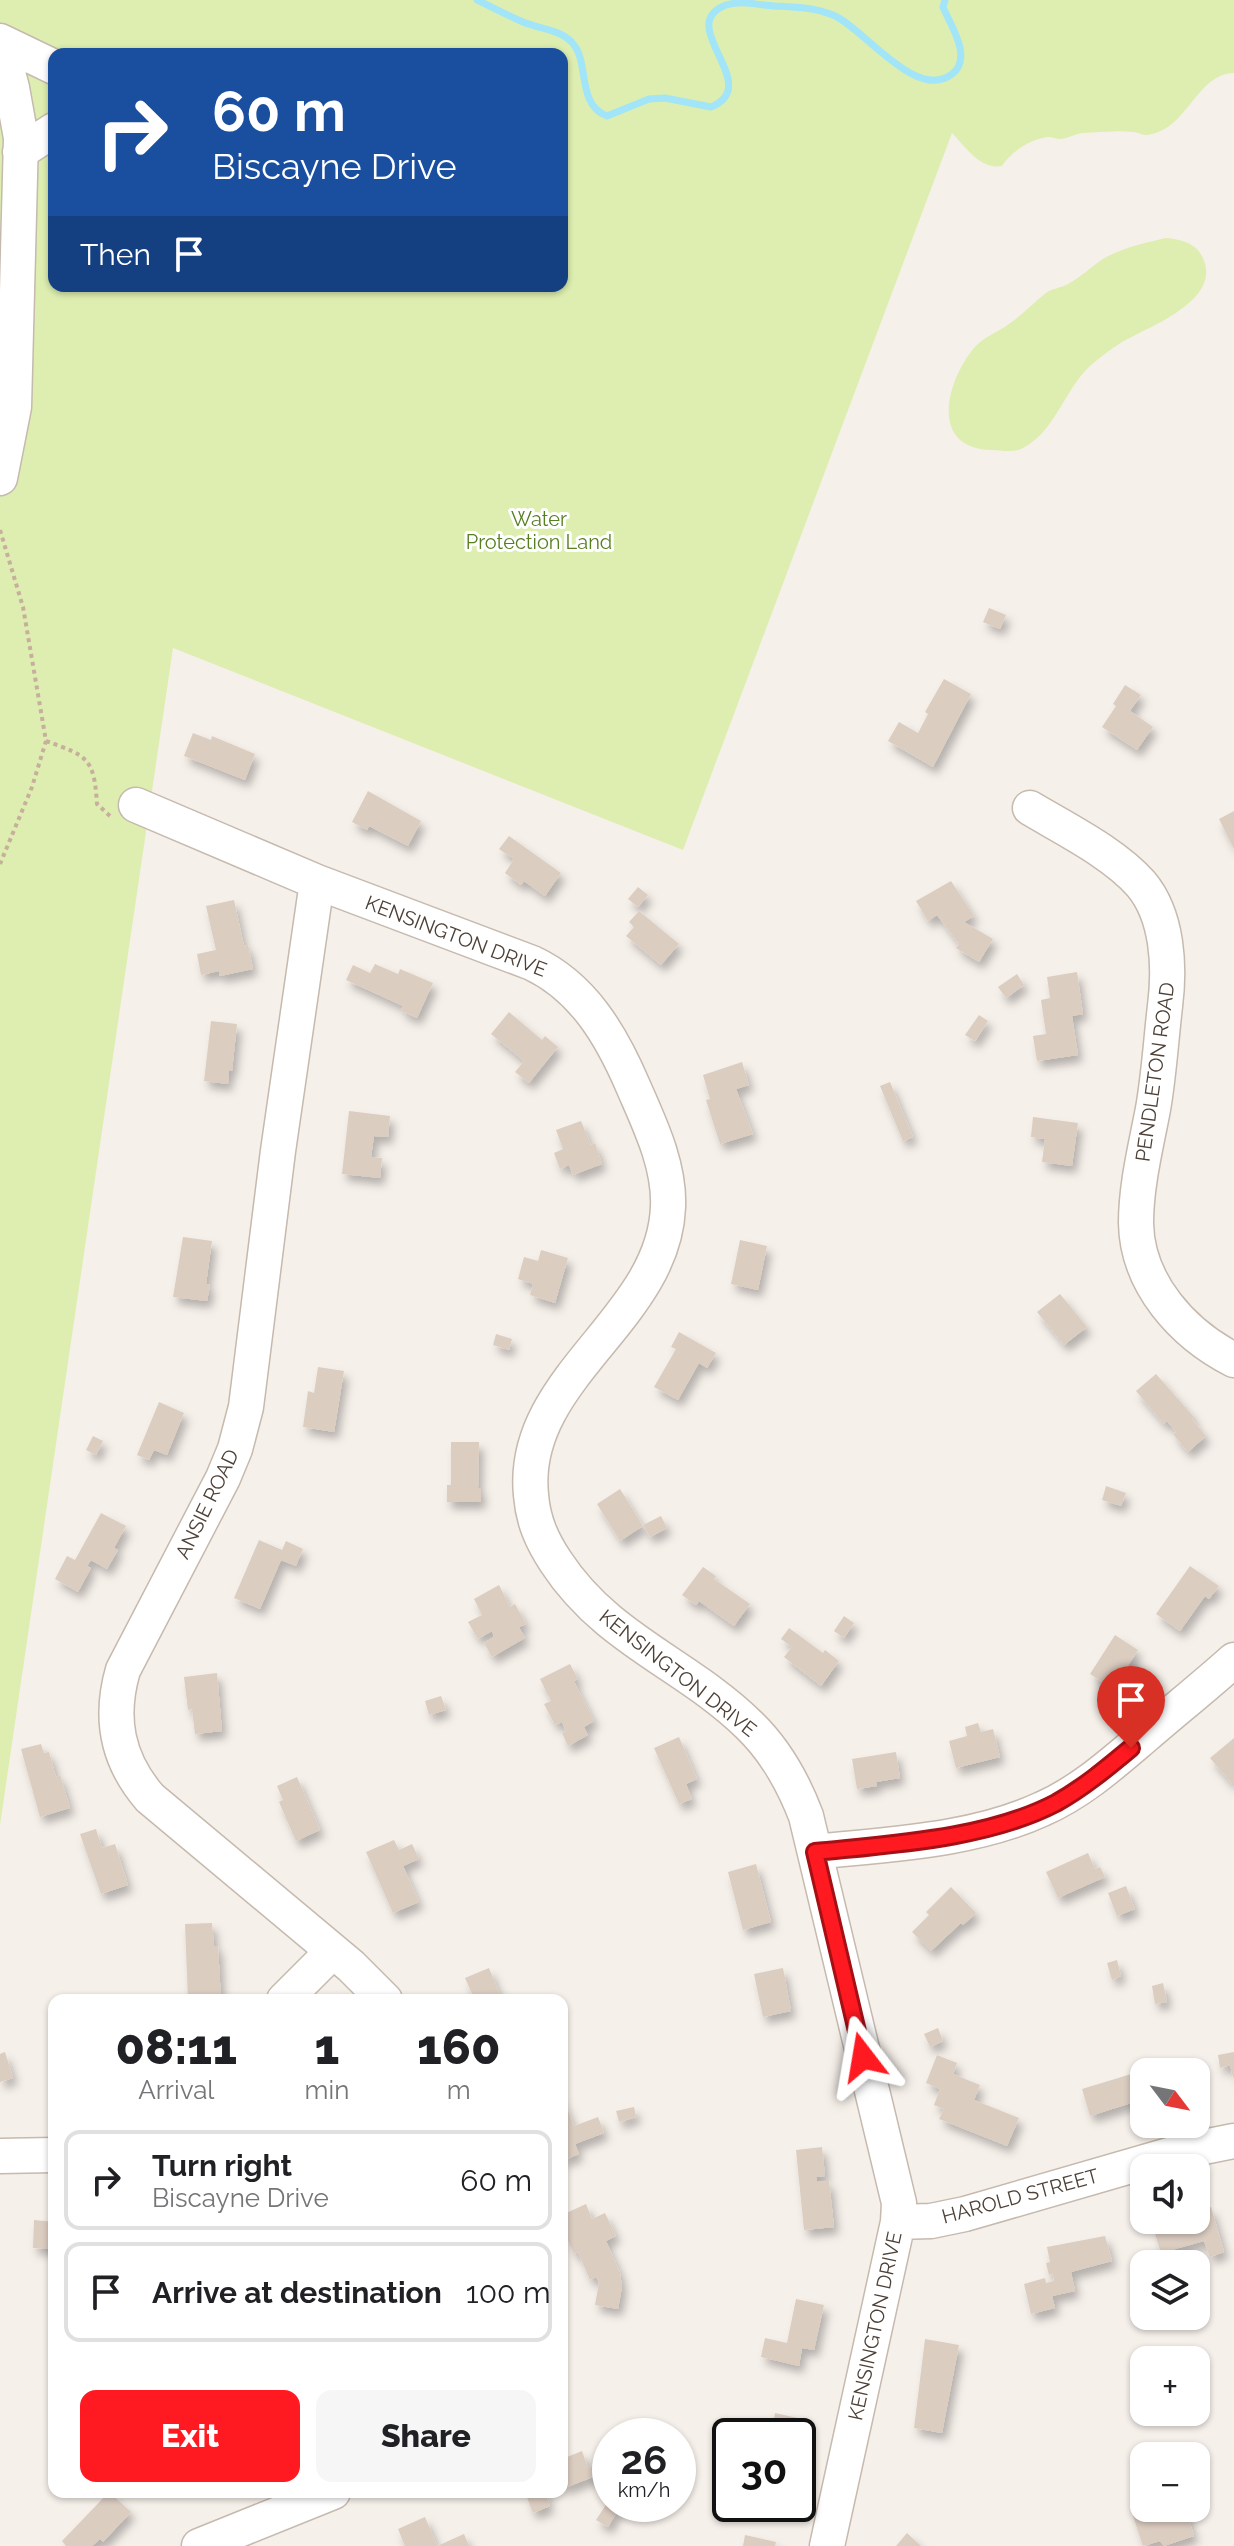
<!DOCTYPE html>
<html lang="en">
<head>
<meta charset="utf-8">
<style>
	body { margin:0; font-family:Raleway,sans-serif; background:#f6f6f6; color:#202124; height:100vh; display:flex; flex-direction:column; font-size:30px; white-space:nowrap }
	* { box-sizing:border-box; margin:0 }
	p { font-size:26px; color:#757577 }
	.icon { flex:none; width:44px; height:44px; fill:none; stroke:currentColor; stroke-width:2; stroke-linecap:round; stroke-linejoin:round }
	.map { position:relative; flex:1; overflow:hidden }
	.drawer { position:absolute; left:48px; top:1994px; width:520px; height:504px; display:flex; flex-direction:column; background:#fff; border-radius:16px; box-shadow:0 2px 6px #0004 }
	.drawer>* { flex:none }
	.top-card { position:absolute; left:48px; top:48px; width:520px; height:244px; border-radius:16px; box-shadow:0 2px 6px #0004; background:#1a4fa0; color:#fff; overflow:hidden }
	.needle { width:52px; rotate:122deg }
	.tools { position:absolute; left:1130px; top:2058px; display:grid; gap:16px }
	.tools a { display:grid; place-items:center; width:80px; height:80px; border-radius:16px; background:#fff; box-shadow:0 2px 6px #0004; font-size:40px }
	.speed { position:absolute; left:592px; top:2418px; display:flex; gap:16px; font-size:40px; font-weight:700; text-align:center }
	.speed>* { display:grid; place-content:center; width:104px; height:104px; border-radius:50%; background:#fff; box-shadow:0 2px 6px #0004; line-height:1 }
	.speed small { font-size:20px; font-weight:400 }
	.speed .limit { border:4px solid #111; border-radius:12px; background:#fff; color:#111 }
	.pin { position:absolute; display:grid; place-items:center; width:68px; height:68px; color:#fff; margin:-82px -34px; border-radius:50% 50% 50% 0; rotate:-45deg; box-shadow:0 0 8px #0007 }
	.pin .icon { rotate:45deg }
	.me { position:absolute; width:88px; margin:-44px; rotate:346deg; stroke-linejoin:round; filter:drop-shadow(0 0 6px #0008) }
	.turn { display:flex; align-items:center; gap:28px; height:168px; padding:0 32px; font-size:36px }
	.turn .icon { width:104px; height:104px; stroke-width:2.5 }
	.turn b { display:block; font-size:56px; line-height:68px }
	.then { display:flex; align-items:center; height:76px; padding:0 32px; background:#0003; gap:16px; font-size:30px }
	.eta { display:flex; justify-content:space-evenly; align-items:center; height:136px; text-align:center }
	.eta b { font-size:48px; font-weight:800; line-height:56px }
	.primary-button { display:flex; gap:16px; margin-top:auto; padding:16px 32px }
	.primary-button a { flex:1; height:92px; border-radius:16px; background:#ff1920; color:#fff; font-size:32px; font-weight:800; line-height:92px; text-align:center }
	.primary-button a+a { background:#f6f6f6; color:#202124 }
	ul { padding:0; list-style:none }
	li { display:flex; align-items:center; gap:24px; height:100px; margin:0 16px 12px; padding:0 16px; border:4px solid #e0e0e0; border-radius:16px }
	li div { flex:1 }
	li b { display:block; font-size:30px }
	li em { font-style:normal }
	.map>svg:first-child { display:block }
</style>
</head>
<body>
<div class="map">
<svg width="1234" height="2546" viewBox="0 0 1234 2546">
	<defs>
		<filter id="shadow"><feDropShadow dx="4.5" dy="7" stdDeviation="4" flood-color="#0004"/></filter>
	</defs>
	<rect width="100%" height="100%" fill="#f6f0ea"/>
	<path fill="#ddeeb0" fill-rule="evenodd" d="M0,0H1234V73C1195,74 1187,133 1145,135C1142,135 1137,132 1134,132C1119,130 1099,132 1084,133C1076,133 1068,139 1060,139C1056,139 1052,137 1048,137C1030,139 1011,152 1002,166C980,170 966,147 952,133L683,850L173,648L0,1825ZM54,54H562V286H54Z
		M1166,238C1180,239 1195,243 1202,256C1225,301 1147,327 1119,344C1110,350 1099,358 1090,366C1064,390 1055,433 1021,449C1012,453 1000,450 991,450C928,448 947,380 974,348C982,338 998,332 1009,324C1022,315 1033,303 1046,293C1053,288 1061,288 1068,284C1081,277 1091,267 1103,259C1119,249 1147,242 1166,238Z"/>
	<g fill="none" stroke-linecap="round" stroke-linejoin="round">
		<path stroke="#a2e4f8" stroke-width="7" d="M477,0C492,7 507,15 523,22C539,29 562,29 574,45C589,64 577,105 607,116L649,99L665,98L711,107C765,85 673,25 726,5C744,0 756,5 774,6C794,7 813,7 833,15C864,28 916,102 952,74C973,58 951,26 943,7L945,0"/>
	</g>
	<path fill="#dccdc1" filter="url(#shadow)" d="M989,608L1006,615L1000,629L983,622Z
		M944,679L971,694L933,767L888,741L899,722L918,733L928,714L925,712Z
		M1125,685L1141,695L1130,711L1153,727L1137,750L1102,727L1116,706L1113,704Z
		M193,733L211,740L212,736L255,754L245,780L184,756Z
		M368,791L421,821L408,846L369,826L367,830L352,822Z
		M1234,811V849L1219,819Z
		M509,836L561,873L545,896L524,881L521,885L505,873L514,859L499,849Z
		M951,881L974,916L964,922L993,939L979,962L956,948L959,944L937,915L928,921L916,901Z
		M638,887L648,895L638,907L628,899Z
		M234,900L244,946L248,945L253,969L220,976L219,971L201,975L197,954L216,950L206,906Z
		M639,911L679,944L661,965L626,936L634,927L629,922Z
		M375,964L398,974L400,969L433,983L417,1018L401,1011L403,1006L346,980L353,965L370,973Z
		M1077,972L1083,1014L1072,1016L1078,1055L1037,1061L1033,1036L1046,1034L1041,1000L1050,998L1047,977Z
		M1017,974L1024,985L1006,998L998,987Z
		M509,1012L542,1040L545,1036L558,1047L529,1083L515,1072L524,1061L491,1034Z
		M979,1015L988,1021L975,1041L965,1035Z
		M211,1021L237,1024L232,1071L229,1070L228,1084L204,1081Z
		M742,1062L749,1085L736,1089L753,1134L720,1144L706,1100L710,1099L703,1075Z
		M890,1082L913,1137L903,1141L880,1086Z
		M349,1111L390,1116L388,1137L374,1136L371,1157L382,1158L380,1178L342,1174Z
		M1033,1117L1078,1123L1072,1166L1042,1162L1045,1139L1031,1137Z
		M581,1121L591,1145L595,1143L602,1164L573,1175L569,1165L560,1169L554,1153L563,1149L556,1130Z
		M183,1237L212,1241L206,1284L210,1285L207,1301L173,1297Z
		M740,1240L767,1246L758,1290L731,1284Z
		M541,1250L568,1258L555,1303L530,1295L533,1284L518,1279L524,1257L538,1261Z
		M1060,1294L1087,1327L1064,1345L1037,1312Z
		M679,1332L716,1353L707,1368L699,1363L678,1400L654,1387L676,1349L671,1347Z
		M496,1334L512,1339L509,1350L493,1345Z
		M318,1367L344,1371L334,1432L303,1427L308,1391L314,1393Z
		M1156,1374L1194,1417L1192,1419L1206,1436L1188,1452L1173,1434L1176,1432L1167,1421L1164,1424L1136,1391Z
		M159,1402L184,1413L167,1455L154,1450L149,1460L137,1455Z
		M93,1436L103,1441L96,1455L86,1450Z
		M451,1442H479L478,1488H481V1502H447V1485H451Z
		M1106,1486L1126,1493L1121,1506L1102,1500Z
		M620,1489L643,1526L620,1541L597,1504Z
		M101,1513L126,1526L114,1548L118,1550L107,1569L91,1560L87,1566L91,1568L78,1592L55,1579L67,1556L75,1560Z
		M661,1516L667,1528L650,1537L643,1525Z
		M259,1540L282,1550L286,1541L303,1549L296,1566L281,1560L260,1609L234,1598Z
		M1190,1566L1219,1586L1209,1599L1205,1596L1180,1631L1156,1614Z
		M703,1567L716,1576L714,1579L750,1604L734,1626L699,1601L696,1605L682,1595Z
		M499,1585L510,1607L515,1604L526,1624L519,1627L525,1638L492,1657L484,1643L494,1637L492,1631L478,1639L468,1622L482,1615L474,1599Z
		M844,1616L854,1623L844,1638L834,1631Z
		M789,1628L823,1653L825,1650L839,1661L821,1686L784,1657L792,1647L781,1639Z
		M1115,1635L1138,1650L1113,1689L1090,1674Z
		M570,1664L578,1679L574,1681L594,1721L584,1727L588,1735L568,1746L562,1733L566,1731L562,1722L555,1725L544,1704L551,1701L540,1679Z
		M217,1673L222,1731L195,1734L192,1709L188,1710L184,1677Z
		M441,1696L446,1710L429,1715L425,1701Z
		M978,1723L981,1732L993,1729L1000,1757L956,1768L949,1741L967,1736L965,1727Z
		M679,1737L697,1779L686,1784L692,1799L679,1804L654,1748Z
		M1234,1738V1782L1232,1784L1210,1758Z
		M41,1744L44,1753L49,1752L56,1777L60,1775L70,1808L40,1817L21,1749Z
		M896,1752L900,1778L876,1782L877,1786L857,1789L852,1759Z
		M297,1777L320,1830L296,1841L279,1802L283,1800L277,1786Z
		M96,1829L102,1848L115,1844L128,1885L101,1894L80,1834Z
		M394,1840L399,1850L412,1844L419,1859L403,1866L419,1902L393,1913L366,1852Z
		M1088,1853L1095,1869L1100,1867L1105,1877L1058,1898L1046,1872Z
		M756,1864L771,1922L743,1930L728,1872Z
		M1126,1886L1135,1909L1117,1916L1108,1893Z
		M951,1887L976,1913L963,1925L961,1923L931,1951L912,1932L929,1915L926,1912Z
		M212,1923L214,1946H218L221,2000H188L185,1924Z
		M1117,1960L1121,1976L1112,1980L1107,1963Z
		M489,1968L502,2000H475L465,1978Z
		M783,1968L791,2011L763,2017L754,1974Z
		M1163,1983L1167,2002L1155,2004L1152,1986Z
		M938,2028L943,2041L930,2047L924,2034Z
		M5,2052L13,2078L0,2082V2054Z
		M1234,2052V2077H1233L1230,2065L1220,2068L1218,2055Z
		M937,2055L957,2063L953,2074L980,2085L974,2100L1019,2118L1007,2146L939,2119L944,2109L934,2105L940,2089L926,2083Z
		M1138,2072L1144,2099L1090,2116L1082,2089Z
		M562,2096L574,2126L598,2117L604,2133L575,2144L579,2154L562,2161Z
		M634,2107L636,2117L619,2122L616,2111Z
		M822,2147L825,2176L816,2177L817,2182L829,2181L834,2227L804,2230L796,2150Z
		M586,2204L592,2219L605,2213L616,2236L606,2241L620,2273L622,2287L618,2309L595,2305L599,2282L596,2277L590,2280L578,2252L574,2254L562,2227V2215Z
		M1211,2207L1224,2252L1210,2257L1204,2241L1161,2253L1153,2227L1173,2220H1196V2212Z
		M34,2220L54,2222V2249L33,2248Z
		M1105,2236L1112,2261L1071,2272L1075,2291L1052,2296L1055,2308L1031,2314L1024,2284L1045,2278L1046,2283L1054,2281L1053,2274L1049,2275L1046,2263L1050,2262L1047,2247Z
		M796,2299L824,2305L814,2350L802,2348L799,2366L761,2357L765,2338L787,2343Z
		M925,2339L959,2345L942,2433L914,2428Z
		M775,2413L802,2419L798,2436H771Z
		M582,2451L588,2468L595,2465L597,2471L592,2473L593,2477L562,2489V2459Z
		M109,2492L131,2512L103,2542L100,2539L92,2546H66L62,2541Z
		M525,2492H552L546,2495L550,2506L533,2513Z
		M607,2503L618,2510L608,2527L596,2520Z
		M1148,2508L1152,2521L1186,2510L1194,2536L1164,2546L1160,2541L1143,2546L1132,2513Z
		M425,2517L437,2546L464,2534L469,2546H405L398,2529Z
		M907,2533L921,2546H896Z
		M745,2535L776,2542L775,2546H743Z"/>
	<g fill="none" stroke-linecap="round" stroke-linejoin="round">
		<g stroke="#c6b9ae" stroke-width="37">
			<path id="minor" d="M0,41L12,88L21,138L14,407L0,478
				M0,41L54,67
				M20,152L54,130
				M136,805L317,882L532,963C583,987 611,1035 633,1086C649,1123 670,1165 668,1207C664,1320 519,1378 531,1495C533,1521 542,1541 556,1562C607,1640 687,1664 749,1725C775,1750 793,1782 806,1816L899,2203L898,2222L827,2546
				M1030,808C1065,829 1114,853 1141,884C1168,916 1170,967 1165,1006C1161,1040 1159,1075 1153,1109C1146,1146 1136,1185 1136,1223C1137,1284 1183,1334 1234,1360
				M317,882L278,1151L246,1407L235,1449L223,1478L123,1670C109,1718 117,1760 150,1798L351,1966L385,2000
				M815,1852C890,1844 973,1841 1042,1809C1081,1792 1113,1763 1146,1735C1175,1710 1205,1686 1234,1660
				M284,2000L333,1951
				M0,2156L54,2155
				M898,2222L931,2221L965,2214L1179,2152L1234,2141
				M199,2546L333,2492"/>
		</g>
		<path stroke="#c6af9b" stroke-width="4" stroke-dasharray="4 4" stroke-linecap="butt" d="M0,530L23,607L46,741L32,787L0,864
			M46,741C88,756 94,758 97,804L110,816"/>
		<use href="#minor" stroke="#fff" stroke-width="34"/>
	</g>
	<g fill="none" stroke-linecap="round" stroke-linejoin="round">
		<g stroke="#a61015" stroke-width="20">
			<path id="route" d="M863,2057L815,1852C892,1844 987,1839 1056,1803C1083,1788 1107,1768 1131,1748"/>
		</g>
		<use href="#route" stroke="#ff1920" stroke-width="14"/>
	</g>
	<g text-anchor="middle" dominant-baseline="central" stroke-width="6" stroke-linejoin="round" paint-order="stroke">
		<g font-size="20" fill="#567f22" stroke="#fff">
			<text x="539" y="519">Water<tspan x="539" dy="23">Protection Land</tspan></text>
		</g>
		<g font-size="20" fill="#4c4037" stroke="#fff">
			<text transform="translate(456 936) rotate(21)">KENSINGTON DRIVE</text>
			<text transform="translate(1155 1072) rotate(-82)">PENDLETON ROAD</text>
			<text transform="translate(207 1504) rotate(-64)">ANSIE ROAD</text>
			<text transform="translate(678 1673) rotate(38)">KENSINGTON DRIVE</text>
			<text transform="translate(1020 2196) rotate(-15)">HAROLD STREET</text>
			<text transform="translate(875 2326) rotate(-78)">KENSINGTON DRIVE</text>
		</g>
	</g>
</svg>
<div class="tools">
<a><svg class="needle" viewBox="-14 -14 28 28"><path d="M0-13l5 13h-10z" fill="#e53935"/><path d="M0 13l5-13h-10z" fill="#757577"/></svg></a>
<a><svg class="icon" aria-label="sound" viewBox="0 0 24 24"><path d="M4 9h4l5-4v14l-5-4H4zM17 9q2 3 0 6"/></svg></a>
<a><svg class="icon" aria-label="layers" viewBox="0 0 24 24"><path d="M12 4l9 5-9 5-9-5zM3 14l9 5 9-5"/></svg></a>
<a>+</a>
<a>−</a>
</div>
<div class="speed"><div>26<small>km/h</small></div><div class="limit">30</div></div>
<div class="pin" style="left:1131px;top:1748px;background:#d93025"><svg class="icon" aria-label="arrive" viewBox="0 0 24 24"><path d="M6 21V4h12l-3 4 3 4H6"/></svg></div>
<svg class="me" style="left:863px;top:2057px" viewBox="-20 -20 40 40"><path d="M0-17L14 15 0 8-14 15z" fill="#ff1920" stroke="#fff" stroke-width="4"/></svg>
<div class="top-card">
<div class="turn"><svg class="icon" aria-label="right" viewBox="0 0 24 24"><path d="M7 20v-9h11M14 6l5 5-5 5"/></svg><div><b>60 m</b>Biscayne Drive</div></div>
<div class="then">Then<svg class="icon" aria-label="arrive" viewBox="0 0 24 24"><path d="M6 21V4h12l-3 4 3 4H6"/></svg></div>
</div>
<section class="drawer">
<div class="eta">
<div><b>08:11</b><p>Arrival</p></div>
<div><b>1</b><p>min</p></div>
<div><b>160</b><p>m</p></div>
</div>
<ul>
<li><svg class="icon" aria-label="right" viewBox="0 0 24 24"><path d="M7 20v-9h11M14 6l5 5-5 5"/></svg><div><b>Turn right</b><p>Biscayne Drive</p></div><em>60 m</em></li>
<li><svg class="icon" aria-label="arrive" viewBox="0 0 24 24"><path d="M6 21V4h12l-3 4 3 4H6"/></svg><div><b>Arrive at destination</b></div><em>100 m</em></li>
</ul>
<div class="primary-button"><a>Exit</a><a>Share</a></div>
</section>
</div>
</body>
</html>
